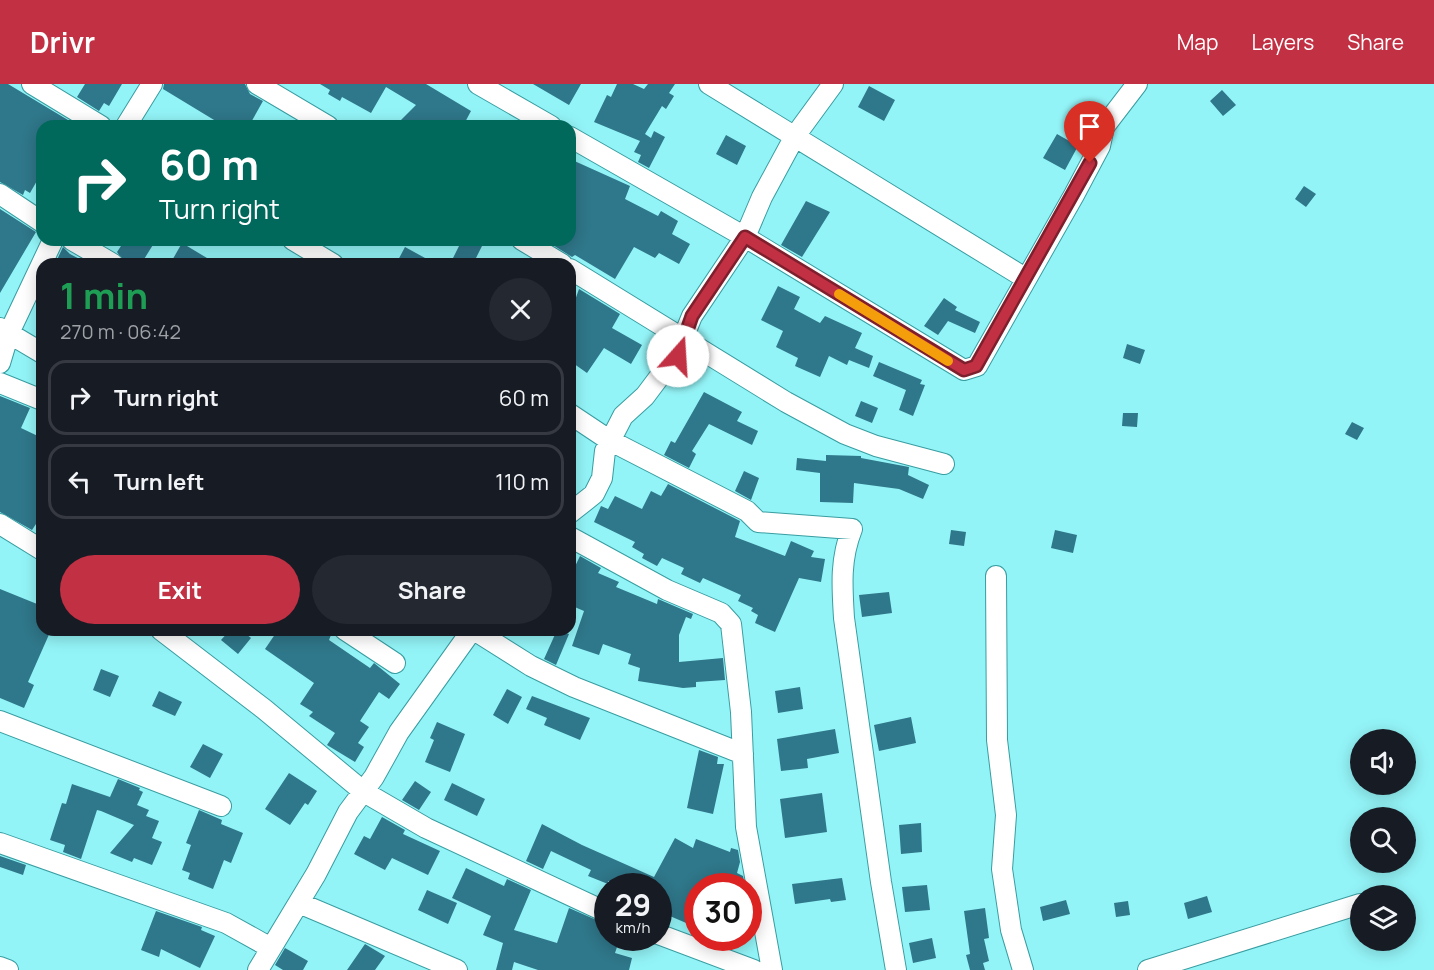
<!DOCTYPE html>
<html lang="en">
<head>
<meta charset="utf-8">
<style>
	body { margin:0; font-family:Manrope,sans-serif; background:#242831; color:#f1f3f6; height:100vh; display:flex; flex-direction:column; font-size:22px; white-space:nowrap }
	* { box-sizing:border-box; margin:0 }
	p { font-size:20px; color:#9ea1a6 }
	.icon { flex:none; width:33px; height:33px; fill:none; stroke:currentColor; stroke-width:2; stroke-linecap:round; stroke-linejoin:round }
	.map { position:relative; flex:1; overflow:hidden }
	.panel { position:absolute; left:36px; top:174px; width:540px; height:378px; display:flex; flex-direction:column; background:#171b24; border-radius:18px; box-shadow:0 3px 15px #0003 }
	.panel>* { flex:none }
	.top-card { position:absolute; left:36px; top:36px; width:540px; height:126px; border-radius:18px; box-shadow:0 3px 15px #0003; background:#00695c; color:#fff; overflow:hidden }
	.controls { position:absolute; left:1350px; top:645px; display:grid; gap:12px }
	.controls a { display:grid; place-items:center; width:66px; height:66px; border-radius:50%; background:#171b24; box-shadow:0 3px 15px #0003; font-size:30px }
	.speed { position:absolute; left:594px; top:789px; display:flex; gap:12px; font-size:30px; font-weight:700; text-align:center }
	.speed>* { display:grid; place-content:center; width:78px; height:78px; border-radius:50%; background:#171b24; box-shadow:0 3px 15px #0003; line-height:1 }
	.speed small { font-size:15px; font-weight:400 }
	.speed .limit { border:9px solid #d22; background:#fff; color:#111 }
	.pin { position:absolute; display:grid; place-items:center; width:51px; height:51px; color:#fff; margin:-62px -26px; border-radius:50% 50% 50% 0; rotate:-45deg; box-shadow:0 0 6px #0007 }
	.pin .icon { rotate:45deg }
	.me { position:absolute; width:66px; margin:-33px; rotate:19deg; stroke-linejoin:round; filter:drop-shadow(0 0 4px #0008) }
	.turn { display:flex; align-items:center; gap:21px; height:126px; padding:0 24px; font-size:27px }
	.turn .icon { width:78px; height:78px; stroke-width:2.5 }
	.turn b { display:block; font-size:42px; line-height:51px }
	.round { display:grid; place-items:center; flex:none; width:63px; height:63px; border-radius:32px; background:#242831 }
	.overview { display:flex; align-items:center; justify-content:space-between; height:102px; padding:0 24px }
	h1 { font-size:36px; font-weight:700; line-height:45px; color:#1e9e55 }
	.cta { display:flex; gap:12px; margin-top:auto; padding:12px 24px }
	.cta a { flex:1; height:69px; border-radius:36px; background:#c13043; color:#fff; font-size:24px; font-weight:700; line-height:69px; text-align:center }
	.cta a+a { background:#242831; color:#f1f3f6 }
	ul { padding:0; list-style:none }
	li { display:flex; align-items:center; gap:18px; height:75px; margin:0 12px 9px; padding:0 12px; border:3px solid #363941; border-radius:18px }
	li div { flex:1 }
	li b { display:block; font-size:22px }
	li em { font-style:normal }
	header { display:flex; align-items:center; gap:36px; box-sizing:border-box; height:84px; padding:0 30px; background:#c13043; color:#fff }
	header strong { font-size:28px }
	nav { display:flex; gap:33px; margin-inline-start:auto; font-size:21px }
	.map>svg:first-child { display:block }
</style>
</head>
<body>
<header>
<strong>Drivr</strong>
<nav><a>Map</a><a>Layers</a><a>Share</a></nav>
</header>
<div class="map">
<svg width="1434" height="886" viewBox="0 0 1434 886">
	<rect width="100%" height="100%" fill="#93f4f7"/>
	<path fill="#2f778a" d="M0,0H8L78,42H42V88L30,109L25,106L23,111L0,98Z
		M85,0H122L109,22L104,19L99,27L77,13Z
		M164,0H245L250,10L263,17L249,42H224L163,5Z
		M320,0H426L471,27L463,42H395L416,21L386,3L371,29L342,13L340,17L328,10L330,6Z
		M533,0H581L569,21Z
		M617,0H633L644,5L648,0H675L669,9L674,12L666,25L662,22L645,50L651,54L654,47L665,53L649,84L638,78L641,71L634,68L640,57L594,38L607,11L611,13Z
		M869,2L895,16L884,37L858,23Z
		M1222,6L1236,21L1223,32L1210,17Z
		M1057,50L1078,62L1065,86L1043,74Z
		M726,51L746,62L737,81L716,70Z
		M570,75L630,102L625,115L658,132L661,127L678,137L672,150L690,160L679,180L659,169L655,174L634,163L615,195L575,171L572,173L545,156H570Z
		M1304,102L1316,110L1306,123L1295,115Z
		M806,117L830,128L802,173L781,161Z
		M0,125L36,148L0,209Z
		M125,156H156L141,180H125L117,168Z
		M466,156H485L473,180H450L460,160L463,162Z
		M182,159L217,180H170Z
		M63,163L70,170L89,180H55Z
		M405,163L436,180H396Z
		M778,202L800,213L794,225L820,239L825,232L862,249L855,264L873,272L869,284L849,276L847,281L829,272L820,293L795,282L798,274L776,263L783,247L761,236Z
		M579,205L620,230L612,244L642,261L631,280L604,264L587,289L570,277V217L574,219Z
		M944,214L957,223L955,226L980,238L975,249L948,237L938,251L924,242Z
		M1127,260L1145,266L1140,280L1123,274Z
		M879,278L922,296L920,300L925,301L913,332L899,326L906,306L873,292Z
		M704,308L742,328L737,337L758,347L752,361L709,340L692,367L696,370L689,384L664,371L671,357L675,359Z
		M0,312L30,324L21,344L42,354V431L32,446L0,428Z
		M861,317L878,324L872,339L855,332Z
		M1123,329H1138L1137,343L1122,342Z
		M1352,338L1364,344L1357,356L1345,350Z
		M826,371L861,372V374L909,383L908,391L929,401L923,415L899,405L854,399L853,419L820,418V389L796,386L797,374L826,377Z
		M744,387L759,394L751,416L735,407Z
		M668,400L740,437L735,453L785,472L791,457L814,467L811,473L825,475L821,498L799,494L775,548L755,539L758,531L751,527L753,524L738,517L741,511L703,494L700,499L681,490L684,484L662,474L657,482L642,474L644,470L632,463L635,458L594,438L601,422L608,425L615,412L642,425L651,407L661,412Z
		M951,446L966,448L964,462L949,460Z
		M1055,446L1077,451L1073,469L1051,464Z
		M580,472L601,484L598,489L619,498L616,503L657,520L658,515L693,530L691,535L686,533L679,551V578L723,574L725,596L696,598V603L683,604L638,597L640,584L628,580L631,570L603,560L599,571L572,562L584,527L570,521V493Z
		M0,505L42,522V546H51L28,598L34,601L24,624L0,614Z
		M889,508L892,529L862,533L859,511Z
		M230,546H241L251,554L238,570L221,556Z
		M278,546H333L329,556L370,584L374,579L400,600L389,615L379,608L360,637L369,643L358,659L364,663L355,678L327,661L335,649L309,632L313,628L300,620L314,599L265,565Z
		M557,546L569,550L556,581L544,575Z
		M101,585L119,592L110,613L93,606Z
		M800,603L803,625L778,629L775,607Z
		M507,605L522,613L508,640L493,631Z
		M159,607L182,618L175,632L152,622Z
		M532,612L590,634L580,656L544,641L547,634L526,625Z
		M911,633L916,659L879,667L874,641Z
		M437,638L465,650L450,688L425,678L434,656L430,654Z
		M835,645L839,669L807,675L808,684L781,687L777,655Z
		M203,660L223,670L210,694L190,683Z
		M699,666L718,673L717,680H724L713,730L687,724Z
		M289,689L317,707L308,721L305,719L290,741L265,725Z
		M118,695L140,704L139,706L143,708L137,721L149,726L146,732L159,737L152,754L162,758L152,781L134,774L132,778L110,769L134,741L101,727L97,726L81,775L63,768L65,761L50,756L62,719L66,720L72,700L110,713Z
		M415,697L431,708L419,726L402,716Z
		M452,699L485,715L477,732L444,716Z
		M822,709L827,748L785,754L780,715Z
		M199,726L222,736L221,740L243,749L231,779L224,776L213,805L188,795L190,789L182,786L191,761L186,759Z
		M382,733L405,746L403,750L440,767L428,791L392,774L385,786L354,770L364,752L370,755Z
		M921,739L922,768L901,770L899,741Z
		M542,740L582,761L654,793L675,754L693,764L696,755L730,768L731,764L738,766L740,778L737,789L743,792L745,802H698V844L658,827V802H622L608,797V800L588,792L591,786L551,767L543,785L526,777Z
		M0,772L26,781L23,791L0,783Z
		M466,784L504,802L507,795L531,806L514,846L557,859L569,824L608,841V854H620L615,869L632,874L629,886H538L514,878L512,886H496L503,859L483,851L491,832L452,814Z
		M842,794L846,816L831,818L830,815L795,820L792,800Z
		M927,801L930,826L905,828L902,803Z
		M427,806L457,819L448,840L418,826Z
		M1207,812L1212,828L1188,835L1184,819Z
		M1066,816L1070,830L1043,837L1040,823Z
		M1128,817L1130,831L1116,833L1114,819Z
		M985,824L989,854L984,855L989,877L983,879L985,886H970L966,871L970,870L964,827Z
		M156,827L202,843L201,846L215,852L200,884L161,865L159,873L141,866Z
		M932,854L936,874L913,879L909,859Z
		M365,860L385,872L375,886H347Z
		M285,864L308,877L303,886H283L275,881Z"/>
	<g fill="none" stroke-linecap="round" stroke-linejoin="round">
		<g stroke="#389da1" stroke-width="22">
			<path id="minor" d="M32,0L101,42
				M257,0L328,42
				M478,0L551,42
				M709,0L1025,194
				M126,42L152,0
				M570,53L745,153L964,286L977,282L1074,111L1100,62L1104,43L1137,0
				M0,110L42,138
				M72,156L113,180
				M293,156L333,180
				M522,156L562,180
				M570,185L786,318L845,350L876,362L944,380
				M0,244L42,269
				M0,279L9,249L53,156
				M0,299L42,316
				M570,330L609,356L747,427L758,438L852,445C840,475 842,502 844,534L881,798L896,886
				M570,429L594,410L602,394L605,367L623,332L645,312L660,292L672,281L692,232L745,153L762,113L795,52L833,0
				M0,440L42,466
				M570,453L667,506L721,529L731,540L741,628L746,743L772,886
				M996,492L997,656L1006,731L1002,785L1011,846L1023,886
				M161,546L264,625L364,708L426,744L608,829
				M345,546L395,579
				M474,546L531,582L574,603L743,670
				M0,637L221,722
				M0,759L226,839L271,864
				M299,819L457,886
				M658,850L754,886
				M0,883L8,886
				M258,886L316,790L348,728L374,693L399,648L472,546
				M1148,886L1360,820"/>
		</g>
		<use href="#minor" stroke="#fff" stroke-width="20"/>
	</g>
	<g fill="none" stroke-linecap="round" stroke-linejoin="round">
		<g stroke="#7d1f2c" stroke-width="15">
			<path id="route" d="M678,272L692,232L745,153L964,286L976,282L1090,79"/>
		</g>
		<use href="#route" stroke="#c13043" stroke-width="10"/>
		<path stroke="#f59e0b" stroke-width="10" d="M839,210L948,277"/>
	</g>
</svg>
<div class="controls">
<a><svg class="icon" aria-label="sound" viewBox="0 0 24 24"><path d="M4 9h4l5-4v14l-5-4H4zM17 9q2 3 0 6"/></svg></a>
<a><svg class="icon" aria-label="search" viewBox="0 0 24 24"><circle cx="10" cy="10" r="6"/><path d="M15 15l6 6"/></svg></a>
<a><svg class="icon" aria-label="layers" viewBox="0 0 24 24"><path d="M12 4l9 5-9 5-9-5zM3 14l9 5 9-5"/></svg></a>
</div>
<div class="speed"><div>29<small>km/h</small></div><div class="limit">30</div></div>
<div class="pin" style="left:1090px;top:79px;background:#d93025"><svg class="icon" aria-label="arrive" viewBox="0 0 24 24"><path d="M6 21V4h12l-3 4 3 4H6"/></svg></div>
<svg class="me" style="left:678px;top:272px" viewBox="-20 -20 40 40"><circle r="19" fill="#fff"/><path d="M0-13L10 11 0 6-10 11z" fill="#c13043"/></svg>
<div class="top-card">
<div class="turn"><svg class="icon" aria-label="right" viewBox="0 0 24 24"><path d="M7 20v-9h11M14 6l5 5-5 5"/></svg><div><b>60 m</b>Turn right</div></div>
</div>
<section class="panel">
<div class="overview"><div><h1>1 min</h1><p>270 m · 06:42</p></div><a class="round"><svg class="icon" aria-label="close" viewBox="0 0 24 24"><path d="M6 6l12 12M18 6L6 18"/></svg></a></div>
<ul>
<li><svg class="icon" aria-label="right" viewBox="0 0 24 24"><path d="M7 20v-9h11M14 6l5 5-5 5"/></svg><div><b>Turn right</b></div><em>60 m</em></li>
<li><svg class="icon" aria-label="left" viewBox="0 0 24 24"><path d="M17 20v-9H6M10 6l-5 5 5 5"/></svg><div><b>Turn left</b></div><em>110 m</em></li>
</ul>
<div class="cta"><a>Exit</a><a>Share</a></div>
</section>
</div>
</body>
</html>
